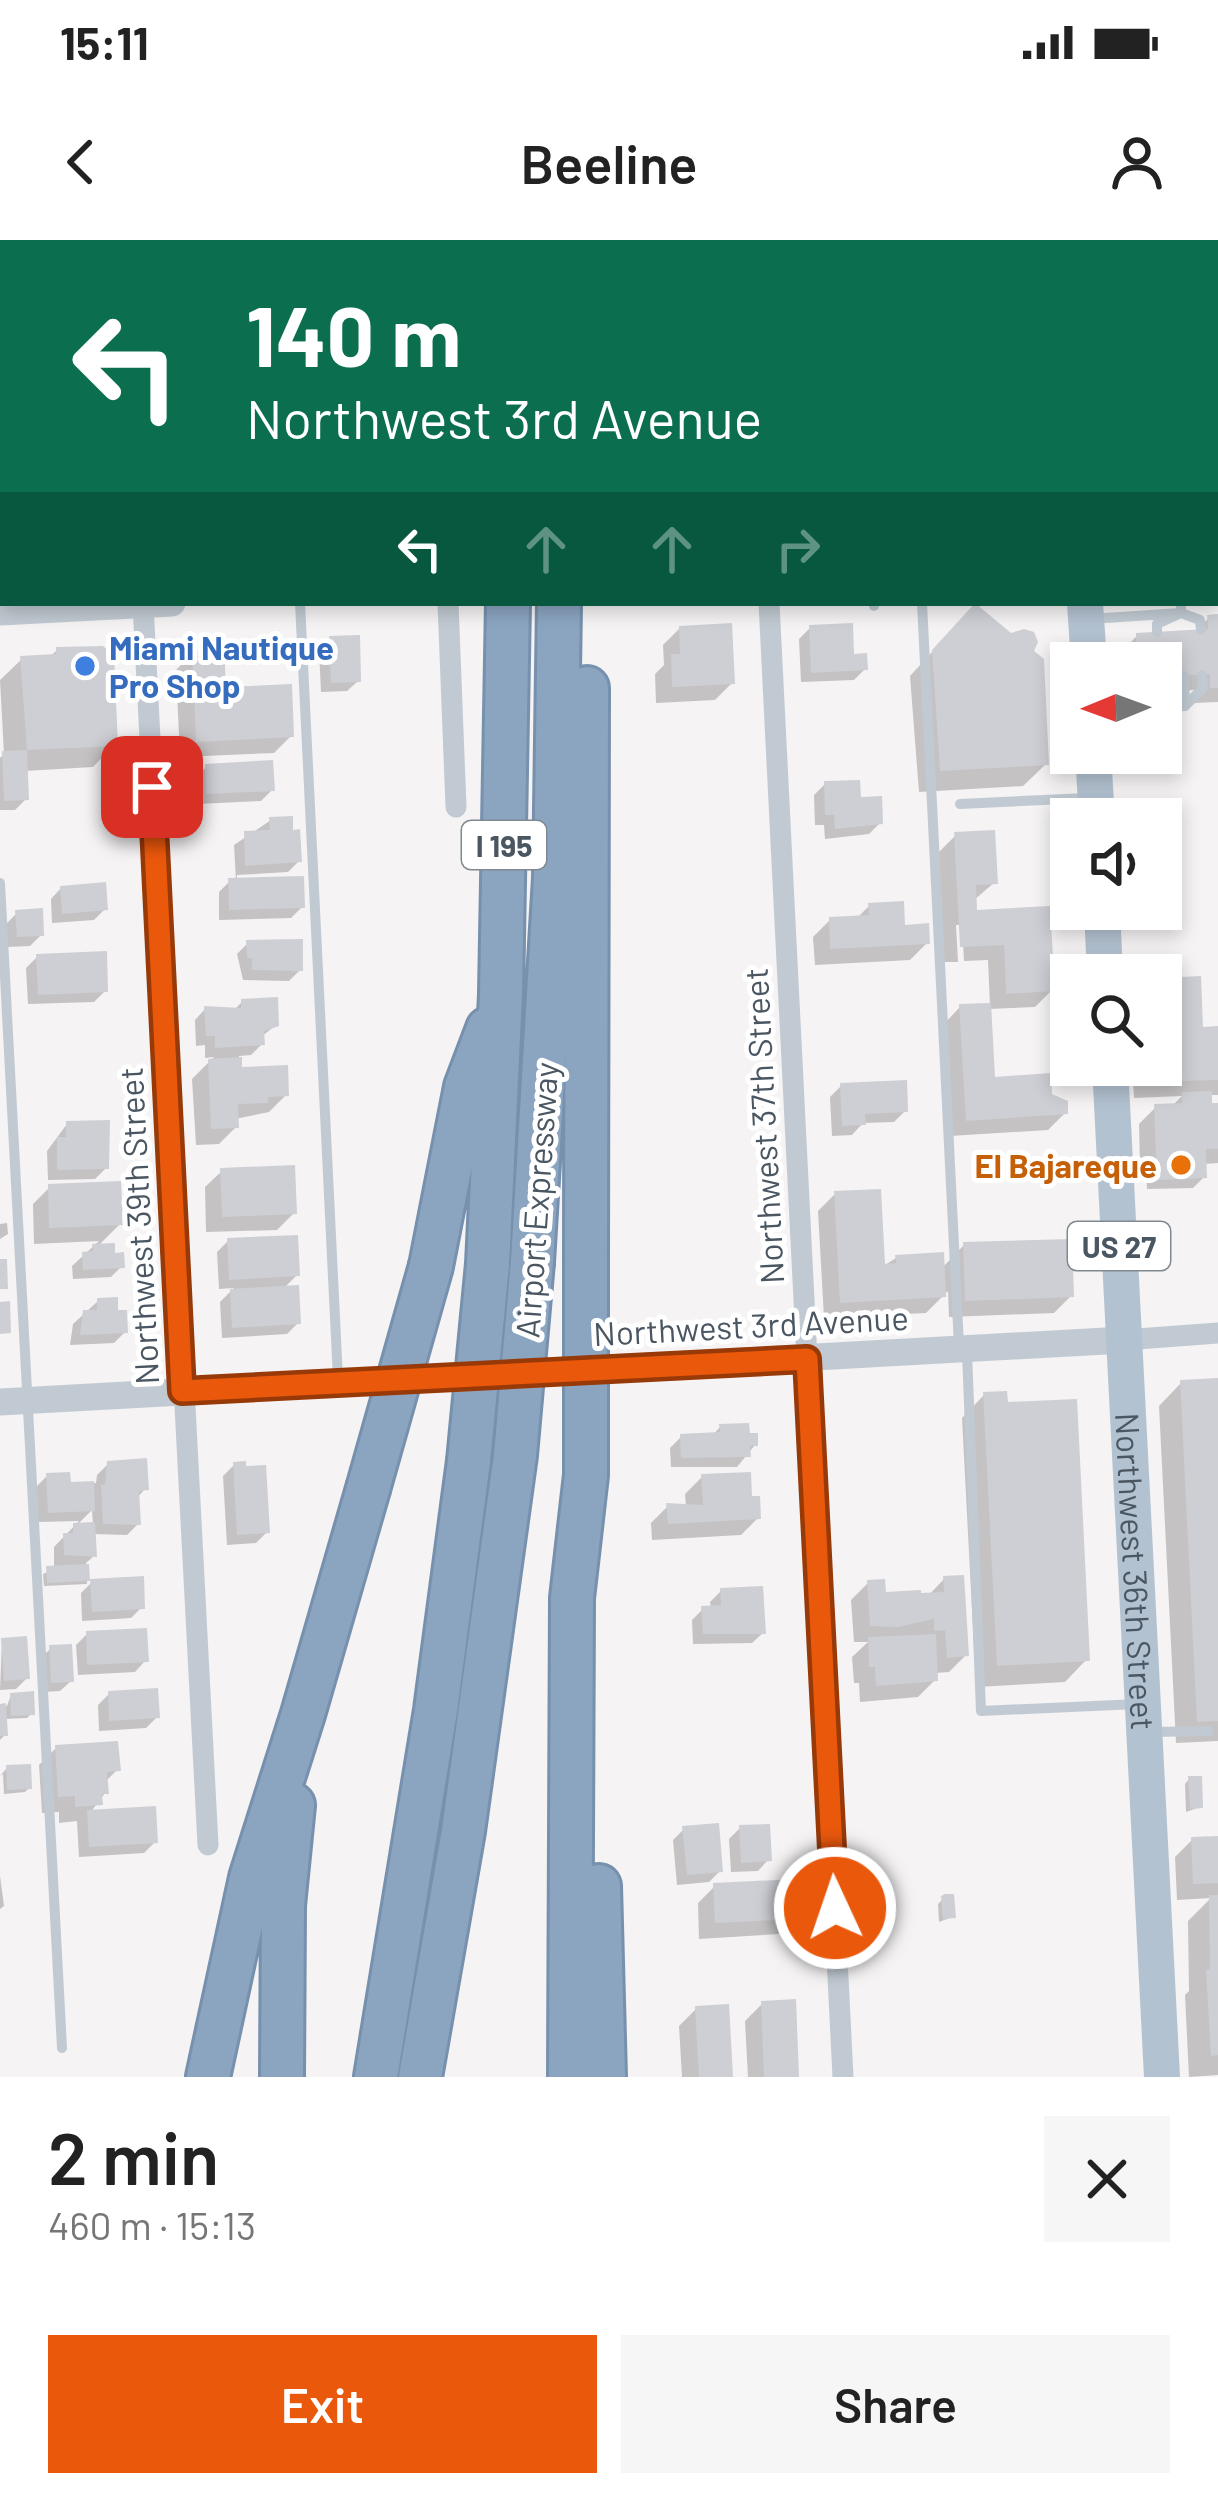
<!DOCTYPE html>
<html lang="en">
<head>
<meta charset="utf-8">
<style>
	body { margin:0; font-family:Barlow,sans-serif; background:#f6f6f6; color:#222; height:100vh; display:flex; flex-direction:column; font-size:45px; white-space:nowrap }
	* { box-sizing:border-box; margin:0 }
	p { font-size:39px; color:#767676 }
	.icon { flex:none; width:66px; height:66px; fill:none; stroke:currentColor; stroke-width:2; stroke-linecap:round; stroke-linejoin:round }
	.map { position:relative; height:1837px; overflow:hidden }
	.panel { display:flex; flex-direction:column; background:#fff; flex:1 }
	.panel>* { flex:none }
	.top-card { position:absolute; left:0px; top:0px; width:1218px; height:366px; box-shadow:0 6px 18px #0003; background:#0b6e4f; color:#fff; overflow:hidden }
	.needle { width:78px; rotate:269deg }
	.fabs { position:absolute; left:1050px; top:402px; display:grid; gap:24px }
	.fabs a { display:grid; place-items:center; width:132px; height:132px; border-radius:0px; background:#fff; box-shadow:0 6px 18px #0003; font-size:60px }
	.pin { position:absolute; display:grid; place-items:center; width:102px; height:102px; color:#fff; margin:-51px; border-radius:24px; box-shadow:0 6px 18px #0006 }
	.me { position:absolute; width:132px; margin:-66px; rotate:357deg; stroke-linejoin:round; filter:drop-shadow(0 0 9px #0008) }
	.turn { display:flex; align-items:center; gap:42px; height:252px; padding:0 48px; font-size:54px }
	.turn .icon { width:156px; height:156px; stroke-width:2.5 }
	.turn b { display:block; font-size:84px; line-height:102px }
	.lanes { display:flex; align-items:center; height:114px; padding:0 48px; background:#0003; justify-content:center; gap:60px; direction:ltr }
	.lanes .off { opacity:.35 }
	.round { display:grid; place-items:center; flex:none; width:126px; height:126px; border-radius:0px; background:#f6f6f6 }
	.head { display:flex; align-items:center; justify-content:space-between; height:204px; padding:0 48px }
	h1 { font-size:72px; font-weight:600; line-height:90px }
	.cta { display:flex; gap:24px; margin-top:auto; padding:24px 48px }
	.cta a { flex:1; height:138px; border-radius:0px; background:#ea580c; color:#fff; font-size:48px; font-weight:600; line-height:138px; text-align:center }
	.cta a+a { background:#f6f6f6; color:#222 }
	.status { display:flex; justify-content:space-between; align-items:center; height:84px; padding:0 60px; background:#fff; direction:ltr }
	.status svg { height:33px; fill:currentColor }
	header { display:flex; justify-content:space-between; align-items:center; height:156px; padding:0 48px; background:#fff; font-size:54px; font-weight:600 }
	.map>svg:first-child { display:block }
</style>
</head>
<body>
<div class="status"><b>15:11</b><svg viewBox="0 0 49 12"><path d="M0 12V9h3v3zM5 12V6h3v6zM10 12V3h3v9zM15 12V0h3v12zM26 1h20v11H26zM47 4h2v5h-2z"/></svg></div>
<header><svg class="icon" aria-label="back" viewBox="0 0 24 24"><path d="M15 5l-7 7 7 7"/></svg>Beeline<svg class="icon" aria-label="person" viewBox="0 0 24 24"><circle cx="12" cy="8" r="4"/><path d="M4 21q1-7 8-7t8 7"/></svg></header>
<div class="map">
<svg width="1218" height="1837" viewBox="0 0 1218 1837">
	<rect width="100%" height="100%" fill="#f5f3f3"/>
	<path fill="#0003" fill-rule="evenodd" d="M334,0H381V3H334Z
		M659,0H704V3H659Z
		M758,0H857V3H758Z
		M933,0H1017L1018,3H933Z
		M1083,0H1183V3H1083Z
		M0,49H3L0,107Z
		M0,116H3L0,171Z
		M0,259H3L0,341Z
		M1218,377V462L1194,463V450L1161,452V423H1121L1120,413L1137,396L1193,393L1209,378Z
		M955,387L1011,397L1031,412L1046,524L1023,546L919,552L910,436Z
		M680,388L732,443L715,460L656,463L655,434L664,425L663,405Z
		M810,388L851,417L865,429L854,440L801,442L799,399Z
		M330,399L358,441L347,451L321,452L319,410Z
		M57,410L115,504L93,527L25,531L26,559L15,570H0V518L4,514L0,440L22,419L50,417Z
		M193,413L223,450L291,496L274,513L180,517L176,430Z
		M206,527L272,550L261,561L197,564L195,538Z
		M825,544L858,560L880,583L869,594L825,599L824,585H815L814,555Z
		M271,580L299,621L288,632L237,635V641L302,667L291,678L219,680V652L230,641H236L234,605Z
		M956,595L995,642L974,660V673L1052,750L1035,767L989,769L992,840L1049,856L1065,873L1048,890L950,896L944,784L960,767L990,766L988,720L964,721L962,685H956L958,722H944L939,612Z
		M61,648L105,669L94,680L52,683L51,659Z
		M869,666L927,703L910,720L815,725L813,697L830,680L856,679Z
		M17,673L41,695L30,706L7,707L6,684Z
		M248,703L300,730L289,741L243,740L237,714Z
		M37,717L105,751L94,762L28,764L26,728Z
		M1161,741L1200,790L1218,789V855H1209V867L1218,866V923L1204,924V937L1193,948L1147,949L1146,926H1140L1139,884L1156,867L1172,866L1182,856L1134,858L1132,825H1161Z
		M242,762L276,785L261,797L262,804L251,815L239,816L240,830L286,855L269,872L235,879L236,887L219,904L196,905L192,839L214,817L205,818V805L196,806L195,780L205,769L234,770Z
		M841,846L905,871L894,882L863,883L852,895L832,896L830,857Z
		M67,884L106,928L95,939L48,940L47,911Z
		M222,931L294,973L277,990L206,992L205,947Z
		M50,947L120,984L98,1006L122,1026L111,1037L73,1039L72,1026L99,1001L34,1004L33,964Z
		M835,954L882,1027L896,1018L942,1028L964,1005L1071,1056L1054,1073L949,1077L948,1051L926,1073L824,1078L818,971Z
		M7,983L8,994L0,999V984Z
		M228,1001L297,1035L283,1049L298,1083L287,1094L222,1098L220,1062L234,1048L219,1049L217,1012Z
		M98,1061L115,1073L125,1092L114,1103L70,1105L73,1084Z
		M1218,1141V1501L1176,1503L1159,1166L1181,1143Z
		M984,1155L1087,1419L1065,1442L976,1447L962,1178Z
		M720,1187L755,1205L737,1227H671L670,1208L681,1197L712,1196Z
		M108,1224L145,1249L136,1259L138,1284L127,1295L93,1294L94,1316L86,1323L87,1344L44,1346L43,1334L54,1329V1307L79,1281L38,1282L36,1247L47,1236L68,1245L96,1243L97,1235ZM92,1270L93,1285L76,1286Z
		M234,1225L267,1292L256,1303L227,1305L223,1236Z
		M702,1237L749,1259L758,1278L741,1295L652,1300L651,1283L668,1266L686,1267L685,1254Z
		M944,1339L966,1415L949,1432L935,1433V1440L918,1457L860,1462L859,1443H854L852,1417L868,1402H854L851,1360L868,1343L883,1355L928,1356Z
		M92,1342L142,1367L131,1378L82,1381L81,1353Z
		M721,1351L763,1393L752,1403L693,1404L692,1380L703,1369H711L710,1362Z
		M87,1394L145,1421L135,1432L78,1435L76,1405Z
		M2,1401L27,1438L16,1449L0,1450Z
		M51,1408L71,1441L60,1451L42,1452L40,1419Z
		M109,1454L157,1477L146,1488L99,1491L98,1465Z
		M11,1455L32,1473L27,1478L4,1479L5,1495L0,1500V1467L7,1466Z
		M56,1508L117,1530L105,1542V1553L90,1573L155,1602L144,1613L79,1617L77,1581L59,1583V1572L42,1573L39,1525Z
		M7,1528L29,1548L25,1552L4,1554L3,1534L0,1536Z
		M1189,1539L1200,1567L1186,1572L1185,1544Z
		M740,1588L768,1620L758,1631L731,1632L729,1599Z
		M684,1589L720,1631L709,1642L677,1645L673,1600Z
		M1218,1599V1835L1189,1837L1185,1755L1189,1751L1188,1681L1211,1658L1177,1660L1175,1617L1192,1600Z
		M0,1636L4,1666L0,1669Z
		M715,1646L795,1678L778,1694L699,1699L698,1663Z
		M943,1659L952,1677L939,1682L938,1664Z
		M762,1764L796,1837H748L745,1781Z
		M696,1769L730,1837H682L679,1786Z"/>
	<path fill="#cdcfd5" d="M975,363L1011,393L1024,389L1034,392L1038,402L1034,411L1044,419L1049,525L940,531L932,410Z
		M1218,374V448H1210V434L1161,437V423H1137L1136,393L1208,389L1207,375Z
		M732,383L735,444L672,447L671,414H680L679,386Z
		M853,383L854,414L867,413L868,430L811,433L809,385Z
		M360,395L361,442L331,443L329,396Z
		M103,406L114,416L118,506L27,510L29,560L4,561L2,511L27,510L20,416L56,414V407Z
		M224,409L226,447L292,444L294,497L196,502L192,410Z
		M273,520L275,551L206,554L205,524Z
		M860,540L861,557L882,556L883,584L835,589L834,575H825L824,541Z
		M293,576V590L300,589L302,622L245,626L244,591L270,590L269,577Z
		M995,590L998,644L976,645L977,670L1050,666L1055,751L1006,754L1004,705L960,707L954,592Z
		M304,636L305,668L229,670L228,638Z
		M106,642L108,670L62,674L60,646Z
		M904,661L905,685L929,683L930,704L830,709L829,677L869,675L868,663Z
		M43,668L44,696L17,697L15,670Z
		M303,699V731L252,730V718H247L246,700Z
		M107,711L108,752L38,755L36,714Z
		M1201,736L1203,787L1218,786V840L1150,842L1149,825H1161V738Z
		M278,757L279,786L264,791L265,805L215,808V796H206L204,766L241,768V759Z
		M991,763L995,837L1051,833L1052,854L1068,861V874L966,881L959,764Z
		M242,817V827L288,825L289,856L268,857V863L238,864L239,888L211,889L208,819Z
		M907,840L908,872L865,874L866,885L842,886L840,843Z
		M1212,851V863H1218V909H1206L1207,938L1157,940L1154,864L1182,863V852Z
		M110,880L109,929L57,930V897H66V881Z
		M295,925L297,974L222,977L220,928Z
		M121,941L123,985L49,988L48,944Z
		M881,949L885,1024L896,1023L895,1015L944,1012L946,1057L840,1063L834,951Z
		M298,995L300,1036L229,1040L227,998Z
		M1072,999L1074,1057L965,1061L963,1002Z
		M115,1003V1013L124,1012L125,1028L83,1030L82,1012L93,1011L92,1004Z
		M0,1019H7L8,1049H0Z
		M299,1045L301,1084L232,1088L230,1049Z
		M118,1057V1070H127L128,1093L80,1095L83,1070H97V1058Z
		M10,1061L11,1093L0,1094V1062Z
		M1218,1138V1481L1197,1482L1180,1140Z
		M1007,1151L1008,1162L1077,1159L1090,1421L997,1426L983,1152Z
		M749,1183L750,1193H758V1206H750L751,1217L681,1218L680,1194L720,1192L719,1184Z
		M147,1218L149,1250L139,1251L141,1285L103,1284L101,1245H105L107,1221Z
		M246,1221V1226L266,1225L270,1293L237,1295L233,1222Z
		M70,1232L71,1242L94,1241L95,1271L48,1273L46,1233Z
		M751,1232L752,1256H760L761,1279L668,1284L666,1263L703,1265L701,1234Z
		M95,1282L97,1317L64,1315L63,1293H73V1283Z
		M89,1324L90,1341L47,1343L46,1326Z
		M964,1335L969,1416L947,1418L945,1390L934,1391V1379L898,1387L870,1386L867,1340L885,1339L886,1352L921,1350V1353L944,1352L943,1336Z
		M144,1336L145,1369L92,1372L90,1339Z
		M763,1346L766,1394H703L701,1366L721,1365L720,1348Z
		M147,1388L149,1422L87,1425L86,1391Z
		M936,1394L938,1441L876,1446L875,1427H869L868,1397Z
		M27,1396L30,1439L4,1441L1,1398Z
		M72,1404L74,1442L51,1443L49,1405Z
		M158,1448L160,1478L109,1481L108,1451Z
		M34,1451L35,1475L11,1476L10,1453Z
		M6,1463L8,1496H0V1464Z
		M118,1501L121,1531L107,1532L109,1554H102L103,1565L75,1567V1556L58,1557L55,1505Z
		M31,1524L32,1549L7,1550L6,1525Z
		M1188,1536H1202L1203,1568L1190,1569Z
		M156,1566L158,1603L89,1607L87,1570Z
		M719,1583L723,1632L687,1635L682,1586Z
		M770,1584L772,1621L741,1623L739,1585Z
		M1218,1596V1643L1193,1644L1191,1597Z
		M796,1639L798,1679L715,1683L713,1643Z
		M945,1654H954L956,1678L943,1679L941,1656Z
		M1209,1655H1218V1815L1211,1816L1206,1730L1210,1729Z
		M796,1759L799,1837H764L761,1761Z
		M729,1764L733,1837H699L695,1766Z"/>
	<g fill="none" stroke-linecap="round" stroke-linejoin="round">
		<g stroke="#7690ad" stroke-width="48">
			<path id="motorway" d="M510,3V0
				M588,3L589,0
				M586,1020L587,448
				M532,1022L555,638L559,363
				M488,1024L501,754L508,363
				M431,1026L466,847L488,789
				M599,1646L604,1837
				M208,1837L251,1638L303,1474L368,1249
				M282,1837L283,1665L293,1565
				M376,1837L436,1470L469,1221
				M420,1837L463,1591L515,1215
				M570,1837L572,1358L586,1235"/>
		</g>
		<path stroke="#c1cad2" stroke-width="10" d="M280,0V3
			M899,0V3
			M300,363L338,1139
			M874,363V366
			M922,363L959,1106
			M1090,379L1181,373V363
			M1157,392V384L1181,373L1200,380L1201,390
			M1184,436L1185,466
			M1161,451L1182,465
			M1161,467L1185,466L1203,448L1202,435
			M960,564L1087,558
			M0,643L62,1808
			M1056,651H1071
			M1062,797L1071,796
			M967,1113L981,1471L1138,1464
			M1153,1492L1209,1491"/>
		<path stroke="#c1cad2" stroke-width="21" d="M427,0V3
			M752,0V3
			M448,363L456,567
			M769,363L843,1837
			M143,365L208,1605
			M1124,1100L1218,1093"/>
		<path stroke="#c1cad2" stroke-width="27" d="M125,0V3
			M1215,307L1218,306
			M0,372L172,363
			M0,1162L1124,1100"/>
		<g stroke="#b3c2d1" stroke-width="36">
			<path d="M1067,0V3"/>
			<path d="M1085,363L1089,423"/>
			<path d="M1093,513L1097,579"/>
			<path d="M1102,669L1105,735"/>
			<path id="s1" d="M1110,825L1162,1837"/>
		</g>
		<use href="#motorway" stroke="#8ba5c1" stroke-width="42"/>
		<g stroke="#7690ad" stroke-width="48" stroke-linecap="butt">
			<path id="motorway-bridge" d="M586,1020V1235
				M515,1215L532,1022
				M469,1221L488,1024
				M368,1249L431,1026"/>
		</g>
		<use href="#motorway-bridge" stroke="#8ba5c1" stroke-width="42"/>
	</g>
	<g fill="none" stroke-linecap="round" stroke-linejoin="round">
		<g stroke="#983908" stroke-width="30">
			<path id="route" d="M152,547L182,1151L807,1119L835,1668"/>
		</g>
		<use href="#route" stroke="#ea580c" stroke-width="21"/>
	</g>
	<circle fill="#3f7fe0" stroke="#fff" stroke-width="4.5" cx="85" cy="426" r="12"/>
	<circle fill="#e8710a" stroke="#fff" stroke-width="4.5" cx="1181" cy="925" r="12"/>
	<g text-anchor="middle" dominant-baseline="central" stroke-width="10" stroke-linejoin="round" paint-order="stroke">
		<g fill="#fff" stroke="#808990" stroke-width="3">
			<rect x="462" y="581" width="84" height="48" rx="9"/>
			<rect x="1068" y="982" width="102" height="48" rx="9"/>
		</g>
		<g font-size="30" font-weight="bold" fill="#4a5661">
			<text x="504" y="605">I 195</text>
			<text x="1119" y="1006">US 27</text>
		</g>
		<g font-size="33" font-weight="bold" fill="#366cbe" stroke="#fff" text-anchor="start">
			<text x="109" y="407">Miami Nautique<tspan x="109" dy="38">Pro Shop</tspan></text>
		</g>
		<g font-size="33" fill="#4a5661" stroke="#fff">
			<text transform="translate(763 886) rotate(-93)">Northwest 37th Street</text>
			<text transform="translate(536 960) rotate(-86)">Airport Expressway</text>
			<text transform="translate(138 986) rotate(-93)">Northwest 39th Street</text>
			<text transform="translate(751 1085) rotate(-3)">Northwest 3rd Avenue</text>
			<text stroke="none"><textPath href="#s1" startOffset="507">Northwest 36th Street</textPath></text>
		</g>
		<g font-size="33" font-weight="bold" fill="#c56008" stroke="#fff" text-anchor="end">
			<text x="1157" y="925">El Bajareque</text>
		</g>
	</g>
</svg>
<div class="fabs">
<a><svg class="needle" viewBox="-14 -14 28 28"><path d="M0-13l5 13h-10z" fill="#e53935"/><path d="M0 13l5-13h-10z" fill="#767676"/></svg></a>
<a><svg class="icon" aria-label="sound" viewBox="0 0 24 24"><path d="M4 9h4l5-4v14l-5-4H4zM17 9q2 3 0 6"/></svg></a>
<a><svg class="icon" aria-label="search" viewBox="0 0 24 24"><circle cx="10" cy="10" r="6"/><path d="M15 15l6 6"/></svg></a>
</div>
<div class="pin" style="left:152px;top:547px;background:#d93025"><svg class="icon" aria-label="arrive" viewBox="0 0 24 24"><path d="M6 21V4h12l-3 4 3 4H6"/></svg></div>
<svg class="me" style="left:835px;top:1668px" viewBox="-20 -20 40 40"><circle r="17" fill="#ea580c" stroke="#fff" stroke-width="3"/><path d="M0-11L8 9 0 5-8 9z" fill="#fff"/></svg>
<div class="top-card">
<div class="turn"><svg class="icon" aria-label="left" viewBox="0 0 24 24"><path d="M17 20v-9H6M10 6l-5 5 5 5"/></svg><div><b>140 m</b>Northwest 3rd Avenue</div></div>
<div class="lanes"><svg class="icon" aria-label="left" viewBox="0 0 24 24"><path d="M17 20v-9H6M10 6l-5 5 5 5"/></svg><svg class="icon off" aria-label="ahead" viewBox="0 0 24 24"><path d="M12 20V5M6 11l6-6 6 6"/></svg><svg class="icon off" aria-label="ahead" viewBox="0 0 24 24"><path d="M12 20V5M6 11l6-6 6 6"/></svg><svg class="icon off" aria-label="right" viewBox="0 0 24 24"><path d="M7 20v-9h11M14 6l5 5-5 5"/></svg></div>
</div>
</div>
<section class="panel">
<div class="head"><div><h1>2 min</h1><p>460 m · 15:13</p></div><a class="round"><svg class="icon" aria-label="close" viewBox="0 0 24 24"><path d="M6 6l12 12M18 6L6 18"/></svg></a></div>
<div class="cta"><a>Exit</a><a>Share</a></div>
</section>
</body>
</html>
